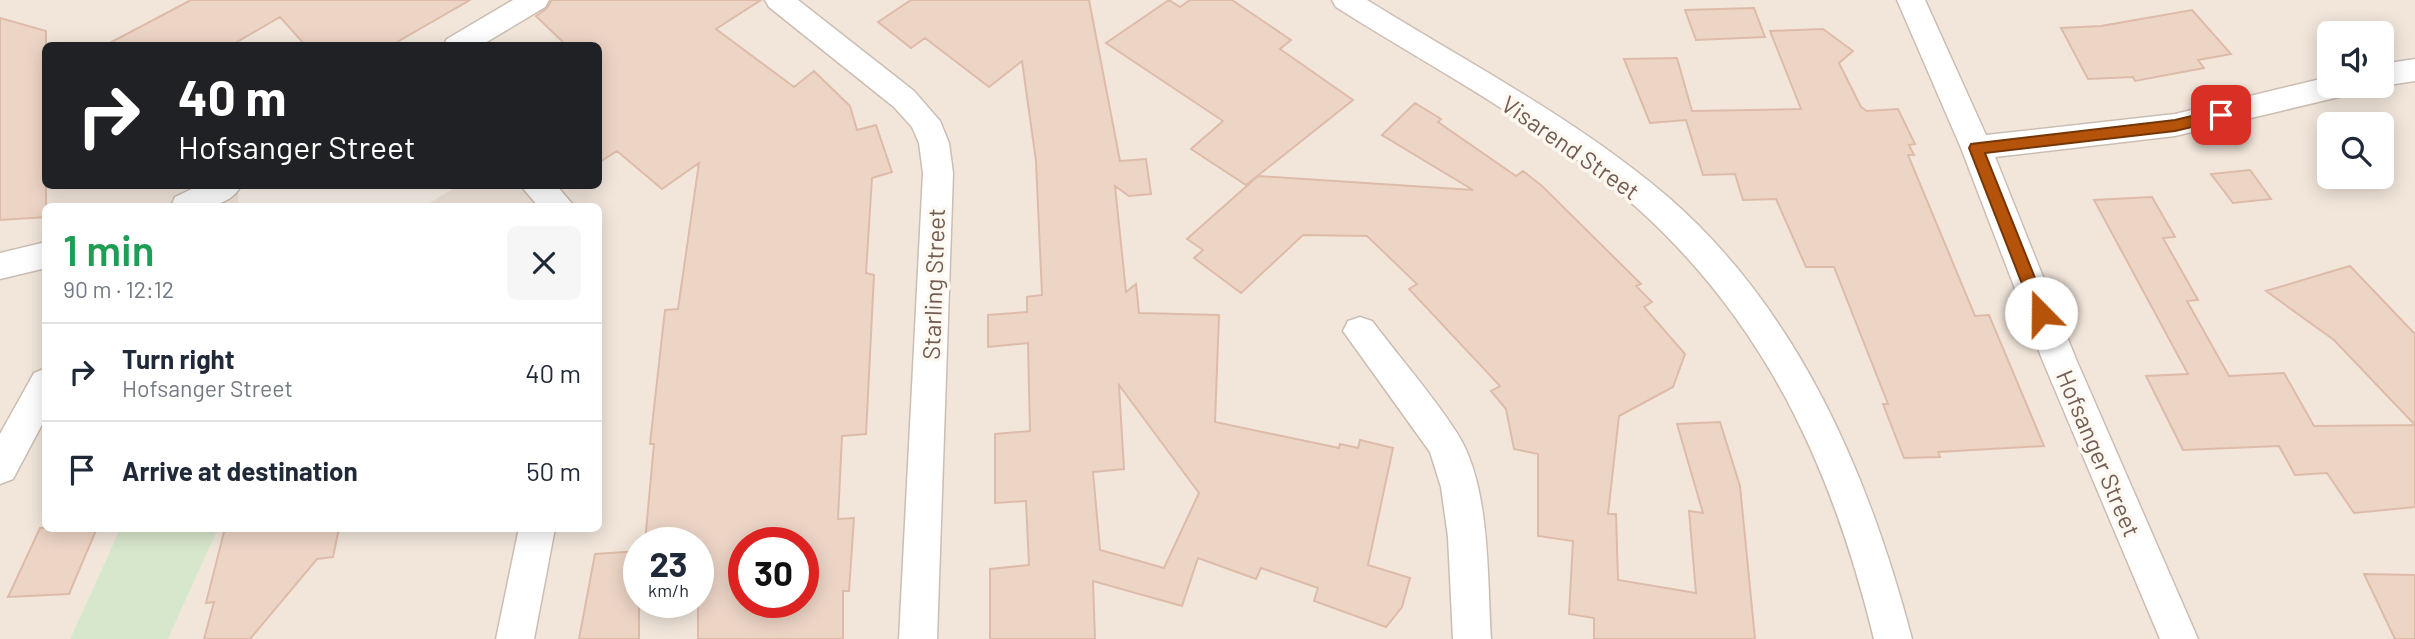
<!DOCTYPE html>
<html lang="en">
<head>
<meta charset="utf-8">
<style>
	body { margin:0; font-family:Barlow,sans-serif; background:#f6f6f7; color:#1f2937; height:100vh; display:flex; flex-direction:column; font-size:26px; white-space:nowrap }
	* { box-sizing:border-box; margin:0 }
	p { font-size:23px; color:#747a83 }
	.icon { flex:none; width:38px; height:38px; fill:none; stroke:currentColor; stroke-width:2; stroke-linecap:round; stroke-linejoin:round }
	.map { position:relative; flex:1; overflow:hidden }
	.side { position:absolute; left:42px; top:203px; width:560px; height:329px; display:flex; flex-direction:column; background:#fff; border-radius:10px; box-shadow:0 4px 18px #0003 }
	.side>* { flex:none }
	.top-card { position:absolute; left:42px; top:42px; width:560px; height:147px; border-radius:10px; box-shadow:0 4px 18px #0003; background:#202124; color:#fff; overflow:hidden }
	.controls { position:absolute; left:2317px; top:21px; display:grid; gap:14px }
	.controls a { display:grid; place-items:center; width:77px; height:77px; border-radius:10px; background:#fff; box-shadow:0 4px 18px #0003; font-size:35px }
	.speed { position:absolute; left:623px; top:527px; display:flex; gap:14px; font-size:35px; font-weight:700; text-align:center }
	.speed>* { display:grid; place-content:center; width:91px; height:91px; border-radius:50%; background:#fff; box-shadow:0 4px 18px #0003; line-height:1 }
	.speed small { font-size:18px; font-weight:400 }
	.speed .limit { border:10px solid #d22; background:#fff; color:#111 }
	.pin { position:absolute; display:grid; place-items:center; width:60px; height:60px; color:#fff; margin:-30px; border-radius:14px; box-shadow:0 4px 10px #0006 }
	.me { position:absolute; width:77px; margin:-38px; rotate:338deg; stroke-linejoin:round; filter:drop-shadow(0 0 5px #0008) }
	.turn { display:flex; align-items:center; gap:24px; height:147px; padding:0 21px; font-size:32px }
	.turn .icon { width:91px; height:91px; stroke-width:2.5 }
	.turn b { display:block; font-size:49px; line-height:60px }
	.round { display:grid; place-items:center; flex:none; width:74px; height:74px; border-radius:10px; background:#f6f6f7 }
	.head { display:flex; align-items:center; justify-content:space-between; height:119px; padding:0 21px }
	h1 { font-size:42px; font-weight:600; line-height:52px; color:#1e9e55 }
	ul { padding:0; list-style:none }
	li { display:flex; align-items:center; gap:21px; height:98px; padding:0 21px; border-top:2px solid #e0e1e3 }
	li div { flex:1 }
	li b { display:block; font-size:26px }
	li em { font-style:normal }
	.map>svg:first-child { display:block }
</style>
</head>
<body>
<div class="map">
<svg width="2415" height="639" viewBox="0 0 2415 639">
	<rect width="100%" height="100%" fill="#fbf4ec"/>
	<path fill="#f2e6db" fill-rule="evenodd" d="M0,0H2415V639H168L218,529L598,528V206H424L458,186H598V46H46V186H237L239,206H46V528L120,529L70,639H0ZM2329,33H2382V86H2329ZM2329,124H2382V177H2329ZM639,542H698V602H639ZM744,542H803V602H744Z"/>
	<path fill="#d7e7cb" d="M120,529H218L168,639H70Z"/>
	<path fill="#edd5c6" stroke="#debba8" stroke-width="2" fill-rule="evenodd" d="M191,0H470L390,46H306L280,17L230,46H104Z
		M552,0H761L716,29L794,87L814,71L850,106L857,130L876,125L892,172L872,178L866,273L874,275L866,434L842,436L838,519L854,518L849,591H843V639H698V542H645L654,444H650L665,310L678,309L699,163L662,189L617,151L598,163V46H567L536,16L546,9ZM744,542H803V602H744Z
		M911,0H1089L1120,161L1146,159L1151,194L1129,196L1115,186L1126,292L1136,284L1139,313L1219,315L1215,422L1339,448L1340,444L1358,448L1360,440L1393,448L1368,565L1410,578L1402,607L1386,627L1314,601L1318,588L1261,568L1256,579L1198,558L1182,606L1093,581L1095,639H990V569L1029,565L1026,501L995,503V434L1030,431L1028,343L988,347V315L1027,312V297L1042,295L1036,161L1022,61L989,87L925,38L911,48L878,22ZM1119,385L1199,493L1164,568L1100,550L1093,472L1124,469Z
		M1169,0L1180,7L1190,0H1232L1291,40L1280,49L1353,100L1246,185L1191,149L1223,121L1106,43Z
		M1754,8L1765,37L1696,40L1685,10Z
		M2192,10L2231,54L2198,60L2204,68L2135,81L2133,77L2088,79L2061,28L2101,26Z
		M0,18L46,31V217L0,220Z
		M1823,29L1853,51L1839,63L1861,107L1867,111L1898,109L1915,144L1909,145L1914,155H1908L1975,316L1989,315L2044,446L1938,452L1940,457L1904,458L1883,404H1888L1834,267H1806L1776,199L1743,200L1735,174L1703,175L1686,120L1650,123L1624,59L1677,58L1692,111L1801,109L1770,31Z
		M1415,103L1441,119L1438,122L1516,176L1523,171L1542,186L1641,284L1636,286L1652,302L1644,307L1685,354L1673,387L1619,416L1608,514H1616L1618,580L1696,593L1689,511L1703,513L1677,424L1720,422L1740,486L1755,639H1594V618L1569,614L1573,541L1538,536V454L1514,449L1506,409L1491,391L1500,386L1409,289L1417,284L1367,236L1303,235L1241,293L1194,258L1203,250L1187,239L1258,176L1473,190L1382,135Z
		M2250,170L2271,199L2233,203L2211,174Z
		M2152,197L2175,237L2163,238L2198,300L2187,301L2229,376L2284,373L2314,426L2415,425V507L2354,513L2327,473L2295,475L2279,446L2183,450L2146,376L2188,374L2094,200Z
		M2350,266L2415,334V425L2334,340L2266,291Z
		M40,528H97L69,594L8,597Z
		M225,528H339L333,557L317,559L250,639H204L214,602L206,603Z
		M639,551V639H579L595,554Z
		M2364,574L2415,575V639H2395Z"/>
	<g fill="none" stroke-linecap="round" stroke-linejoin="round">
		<g stroke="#ccbdb2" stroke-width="3">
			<path id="street" d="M513,0H549L545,7L480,46H443L447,39Z
				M765,0H798L914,91L940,121L949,143L953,173L937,639H899L923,173L919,143L912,127L894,107L769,7Z
				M1332,0H1367C1468,63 1577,119 1668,197C1799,311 1869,475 1912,639H1874C1834,476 1772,334 1647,217C1560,135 1437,71 1336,7Z
				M1897,0H1925L1986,135L2175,114L2329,77V86H2354L2349,94L2339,97L2175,136L1995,157L2076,359L2198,639H2160L2042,359L1961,148Z
				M2415,59V81L2382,86V64Z
				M198,186H241C227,211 195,206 171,206L175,197Z
				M521,186H557L574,206H538Z
				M46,242V268L0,279V253Z
				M1360,317L1372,321C1400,358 1432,394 1457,433C1491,486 1487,578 1491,639H1453L1448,537L1441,487L1430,452L1343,331L1348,321Z
				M46,368V417L13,479L0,484V434L34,373Z
				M519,528H555L534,639H496Z"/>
		</g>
		<use href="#street" fill="#fff" fill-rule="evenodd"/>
	</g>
	<path fill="#b45309" stroke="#753606" stroke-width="2" d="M2221,109L2228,115L2226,119L2175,131L1985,153L2049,313L2046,317H2035L1969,148L1971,144L2175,120Z"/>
	<g text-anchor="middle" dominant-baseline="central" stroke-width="7" stroke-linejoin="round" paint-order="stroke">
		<g font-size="24" fill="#735c51" stroke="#fdf9f2">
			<text transform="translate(1571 147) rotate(35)">Visarend Street</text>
			<text transform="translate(933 284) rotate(-88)">Starling Street</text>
			<text transform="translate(2099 453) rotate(67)">Hofsanger Street</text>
		</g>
	</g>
</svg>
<div class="controls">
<a><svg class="icon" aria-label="sound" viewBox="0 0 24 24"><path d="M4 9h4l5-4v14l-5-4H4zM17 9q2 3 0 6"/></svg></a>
<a><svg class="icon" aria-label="search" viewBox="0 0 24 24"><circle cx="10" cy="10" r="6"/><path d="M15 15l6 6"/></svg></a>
</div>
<div class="speed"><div>23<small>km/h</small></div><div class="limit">30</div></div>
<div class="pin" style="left:2221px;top:115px;background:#d93025"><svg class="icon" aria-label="arrive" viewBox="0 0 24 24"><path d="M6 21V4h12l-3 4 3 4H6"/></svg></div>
<svg class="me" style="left:2041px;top:313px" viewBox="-20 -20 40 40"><circle r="19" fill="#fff"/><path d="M0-13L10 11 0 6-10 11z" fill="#b45309"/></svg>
<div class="top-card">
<div class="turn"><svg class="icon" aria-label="right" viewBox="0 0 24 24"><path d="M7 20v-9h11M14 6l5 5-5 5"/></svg><div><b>40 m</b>Hofsanger Street</div></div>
</div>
<section class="side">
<div class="head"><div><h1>1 min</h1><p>90 m · 12:12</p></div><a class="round"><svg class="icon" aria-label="close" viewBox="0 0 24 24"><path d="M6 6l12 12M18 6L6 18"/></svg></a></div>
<ul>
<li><svg class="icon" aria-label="right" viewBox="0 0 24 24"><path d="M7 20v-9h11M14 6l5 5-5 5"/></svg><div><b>Turn right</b><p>Hofsanger Street</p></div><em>40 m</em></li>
<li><svg class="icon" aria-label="arrive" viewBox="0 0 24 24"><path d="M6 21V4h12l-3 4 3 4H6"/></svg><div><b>Arrive at destination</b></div><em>50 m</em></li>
</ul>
</section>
</div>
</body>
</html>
